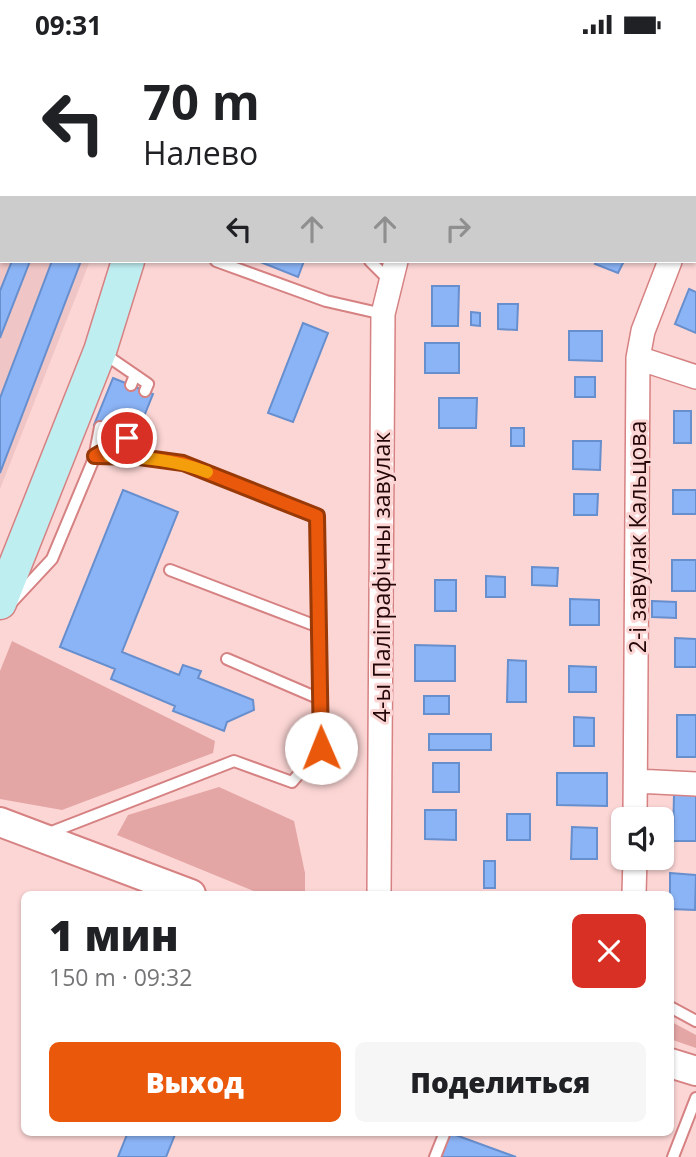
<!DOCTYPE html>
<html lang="ru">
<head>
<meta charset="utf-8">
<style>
	body { margin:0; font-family:"Open Sans",sans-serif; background:#f6f6f6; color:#202124; height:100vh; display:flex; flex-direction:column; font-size:26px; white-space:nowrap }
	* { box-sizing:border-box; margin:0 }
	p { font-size:23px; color:#757577 }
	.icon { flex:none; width:38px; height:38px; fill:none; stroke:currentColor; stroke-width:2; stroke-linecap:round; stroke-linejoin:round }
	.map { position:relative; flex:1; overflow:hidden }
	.panel { position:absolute; left:21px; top:842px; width:653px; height:245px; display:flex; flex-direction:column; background:#fff; border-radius:10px; box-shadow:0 2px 5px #0004 }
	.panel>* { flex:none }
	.top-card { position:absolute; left:0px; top:0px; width:696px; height:214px; box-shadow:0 2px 5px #0004; background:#fff; color:#202124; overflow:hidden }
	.controls { position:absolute; left:611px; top:758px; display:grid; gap:14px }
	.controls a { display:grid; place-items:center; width:63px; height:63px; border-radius:10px; background:#fff; box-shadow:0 2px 5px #0004; font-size:35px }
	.pin { position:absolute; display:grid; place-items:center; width:60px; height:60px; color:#fff; margin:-30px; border:4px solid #fff; border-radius:50%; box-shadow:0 2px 7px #0007 }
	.me { position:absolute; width:77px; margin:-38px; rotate:359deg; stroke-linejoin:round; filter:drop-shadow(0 0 5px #0008) }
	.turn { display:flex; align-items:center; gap:24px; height:147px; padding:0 28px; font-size:32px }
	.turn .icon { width:91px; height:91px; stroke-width:2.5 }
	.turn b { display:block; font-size:49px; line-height:60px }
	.lanes { display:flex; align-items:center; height:66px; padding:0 28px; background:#0003; justify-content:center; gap:35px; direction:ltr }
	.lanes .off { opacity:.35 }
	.round { display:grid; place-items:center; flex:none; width:74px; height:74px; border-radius:10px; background:#f6f6f6 }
	.head { display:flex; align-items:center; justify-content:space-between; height:119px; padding:0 28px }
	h1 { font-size:42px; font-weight:800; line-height:52px }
	.action { display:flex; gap:14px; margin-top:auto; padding:14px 28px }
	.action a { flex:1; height:80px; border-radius:10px; background:#ea580c; color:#fff; font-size:28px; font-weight:800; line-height:80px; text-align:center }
	.action a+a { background:#f6f6f6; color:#202124 }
	.status { display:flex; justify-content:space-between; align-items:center; height:49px; padding:0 35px; background:#fff; direction:ltr }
	.status svg { height:19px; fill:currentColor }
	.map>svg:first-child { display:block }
</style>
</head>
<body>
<div class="status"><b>09:31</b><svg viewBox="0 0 49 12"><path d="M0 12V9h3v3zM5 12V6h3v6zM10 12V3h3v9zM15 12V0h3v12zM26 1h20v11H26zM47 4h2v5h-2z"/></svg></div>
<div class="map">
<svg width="696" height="1108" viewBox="0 0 696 1108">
	<rect width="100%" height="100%" fill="#fcd6d5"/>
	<path fill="#efc6c5" d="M0,0H173L2,2V212H90L0,440Z"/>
	<path fill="#e4a6a5" d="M12,592L215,692L213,704L62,761L0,750V622Z
		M219,738L294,772L305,824V845H261L117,786L128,766Z
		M670,972L696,986V999L670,990Z"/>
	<path fill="#8bb4f6" stroke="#678ecd" stroke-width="2" d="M27,0H72L27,2Z
		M2,67V184L0,189V72Z
		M12,212H30L0,289V242Z
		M52,212H81L0,424V349Z
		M258,212H304L298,228Z
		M596,212H624L618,224L595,215Z
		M432,237H459L458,277H432Z
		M689,240L696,243V284L675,275Z
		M498,255H518L517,281L498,280Z
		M471,263L480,264V277L471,276Z
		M303,274L328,284L293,373L268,364Z
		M569,282H602V312L569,311Z
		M425,294H459V324H425Z
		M575,328H595V348H575Z
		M113,329L153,345L134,392L94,376Z
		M439,349H477L476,379H439Z
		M674,362H691V394H674Z
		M511,379H524V397H511Z
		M573,392H601L600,421L573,420Z
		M123,441L178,463L122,603L179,626L183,616L201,622L198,629L253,651L254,661L227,673L224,682L173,662L175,657L111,630L115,620L60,598Z
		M673,441H696V465H673Z
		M574,445H598L597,466H574Z
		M672,511H696V542H672Z
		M532,518L558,519L557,537L532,536Z
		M486,527L505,528V548H486Z
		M435,531H456V562H435Z
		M570,550L599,551V576H570Z
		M652,552L676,553V569L652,568Z
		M675,589L696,590V618H675Z
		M415,596L455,597V632H415Z
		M508,611L526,612V653H507Z
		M569,617L596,618V643H569Z
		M424,647H449V665H424Z
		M677,666H696V708H677Z
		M574,668L594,669V697H574Z
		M429,685H491V701H429Z
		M433,714H459V743H433Z
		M557,724H607V757L557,756Z
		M674,745H696V792H673Z
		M425,761H456V791L425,790Z
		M507,765H530V791H507Z
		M572,778L597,779V810H571Z
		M484,812H495V839H484Z
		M670,824L696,826L695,861L670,860Z
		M128,1083H176L166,1108H118Z
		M450,1084L516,1108H441Z"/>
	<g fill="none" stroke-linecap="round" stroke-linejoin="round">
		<g stroke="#d68182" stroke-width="14">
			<path id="service" d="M282,2V0
				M216,212L326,252L383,265
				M370,212L389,231
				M103,304L135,326L131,336
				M135,326L148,335L145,342
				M95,404L100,378
				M100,404L126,389
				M170,521L319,578
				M11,554L52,510L95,407L113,383
				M227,610L320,650
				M49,784L234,712L292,733L321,699L317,467L183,414L140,408L95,407
				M670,958L696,972
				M435,1108L445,1083
				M673,1108L696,1049"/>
		</g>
		<g stroke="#d68182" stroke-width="26">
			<path id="minor" d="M476,2L477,0
				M695,147L696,143
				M638,309L696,328
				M636,732L696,735
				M635,770L638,309L643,282L670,212
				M379,845L383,265L396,212
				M634,845L635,808"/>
		</g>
		<g stroke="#d68182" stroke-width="32">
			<path id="tertiary" d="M0,773L191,845
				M670,1014L696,1022"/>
		</g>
		<g stroke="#d68182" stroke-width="35">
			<path id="secondary" d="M570,0L575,2
				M193,2L194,0
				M695,47L696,48
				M0,554L100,302L128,212"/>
		</g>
		<use href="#service" stroke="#fff" stroke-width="10"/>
		<use href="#minor" stroke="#fff" stroke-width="23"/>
		<use href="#tertiary" stroke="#fff" stroke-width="28"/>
		<use href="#secondary" stroke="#bfeef1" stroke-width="32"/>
	</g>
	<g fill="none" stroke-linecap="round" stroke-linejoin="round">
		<g stroke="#983908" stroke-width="18">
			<path id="route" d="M127,389L95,407L139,408L183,414L317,467L321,699"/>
		</g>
		<use href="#route" stroke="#ea580c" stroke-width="12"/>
		<path stroke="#f59e0b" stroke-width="12" d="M109,407C143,408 175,411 207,423"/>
	</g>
	<g text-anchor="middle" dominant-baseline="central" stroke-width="6" stroke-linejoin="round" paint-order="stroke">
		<g font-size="23" fill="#250608" stroke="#fcd6d5">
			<text transform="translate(637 488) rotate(-90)">2-і завулак Кальцова</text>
			<text transform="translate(381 528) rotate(-90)">4-ы Паліграфічны завулак</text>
		</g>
	</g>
</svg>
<div class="controls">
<a><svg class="icon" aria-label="sound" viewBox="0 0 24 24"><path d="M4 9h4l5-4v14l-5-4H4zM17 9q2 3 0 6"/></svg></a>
</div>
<div class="pin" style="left:127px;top:389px;background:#d93025"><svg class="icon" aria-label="arrive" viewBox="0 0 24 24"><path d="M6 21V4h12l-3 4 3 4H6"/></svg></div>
<svg class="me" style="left:321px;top:699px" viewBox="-20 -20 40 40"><circle r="19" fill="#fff"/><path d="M0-13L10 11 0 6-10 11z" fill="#ea580c"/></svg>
<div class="top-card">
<div class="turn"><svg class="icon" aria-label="left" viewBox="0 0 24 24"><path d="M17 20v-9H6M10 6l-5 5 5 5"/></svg><div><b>70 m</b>Налево</div></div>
<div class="lanes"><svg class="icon" aria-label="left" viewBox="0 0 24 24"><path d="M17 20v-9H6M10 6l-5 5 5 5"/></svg><svg class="icon off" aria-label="ahead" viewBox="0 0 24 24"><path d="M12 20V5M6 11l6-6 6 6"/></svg><svg class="icon off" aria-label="ahead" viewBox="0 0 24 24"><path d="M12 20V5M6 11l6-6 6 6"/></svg><svg class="icon off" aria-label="right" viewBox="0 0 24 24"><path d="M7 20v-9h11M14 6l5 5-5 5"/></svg></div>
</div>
<section class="panel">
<div class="head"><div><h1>1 мин</h1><p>150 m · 09:32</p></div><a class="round" style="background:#d93025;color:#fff"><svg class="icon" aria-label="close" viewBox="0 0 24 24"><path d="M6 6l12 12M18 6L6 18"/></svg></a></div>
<div class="action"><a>Выход</a><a>Поделиться</a></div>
</section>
</div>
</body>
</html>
